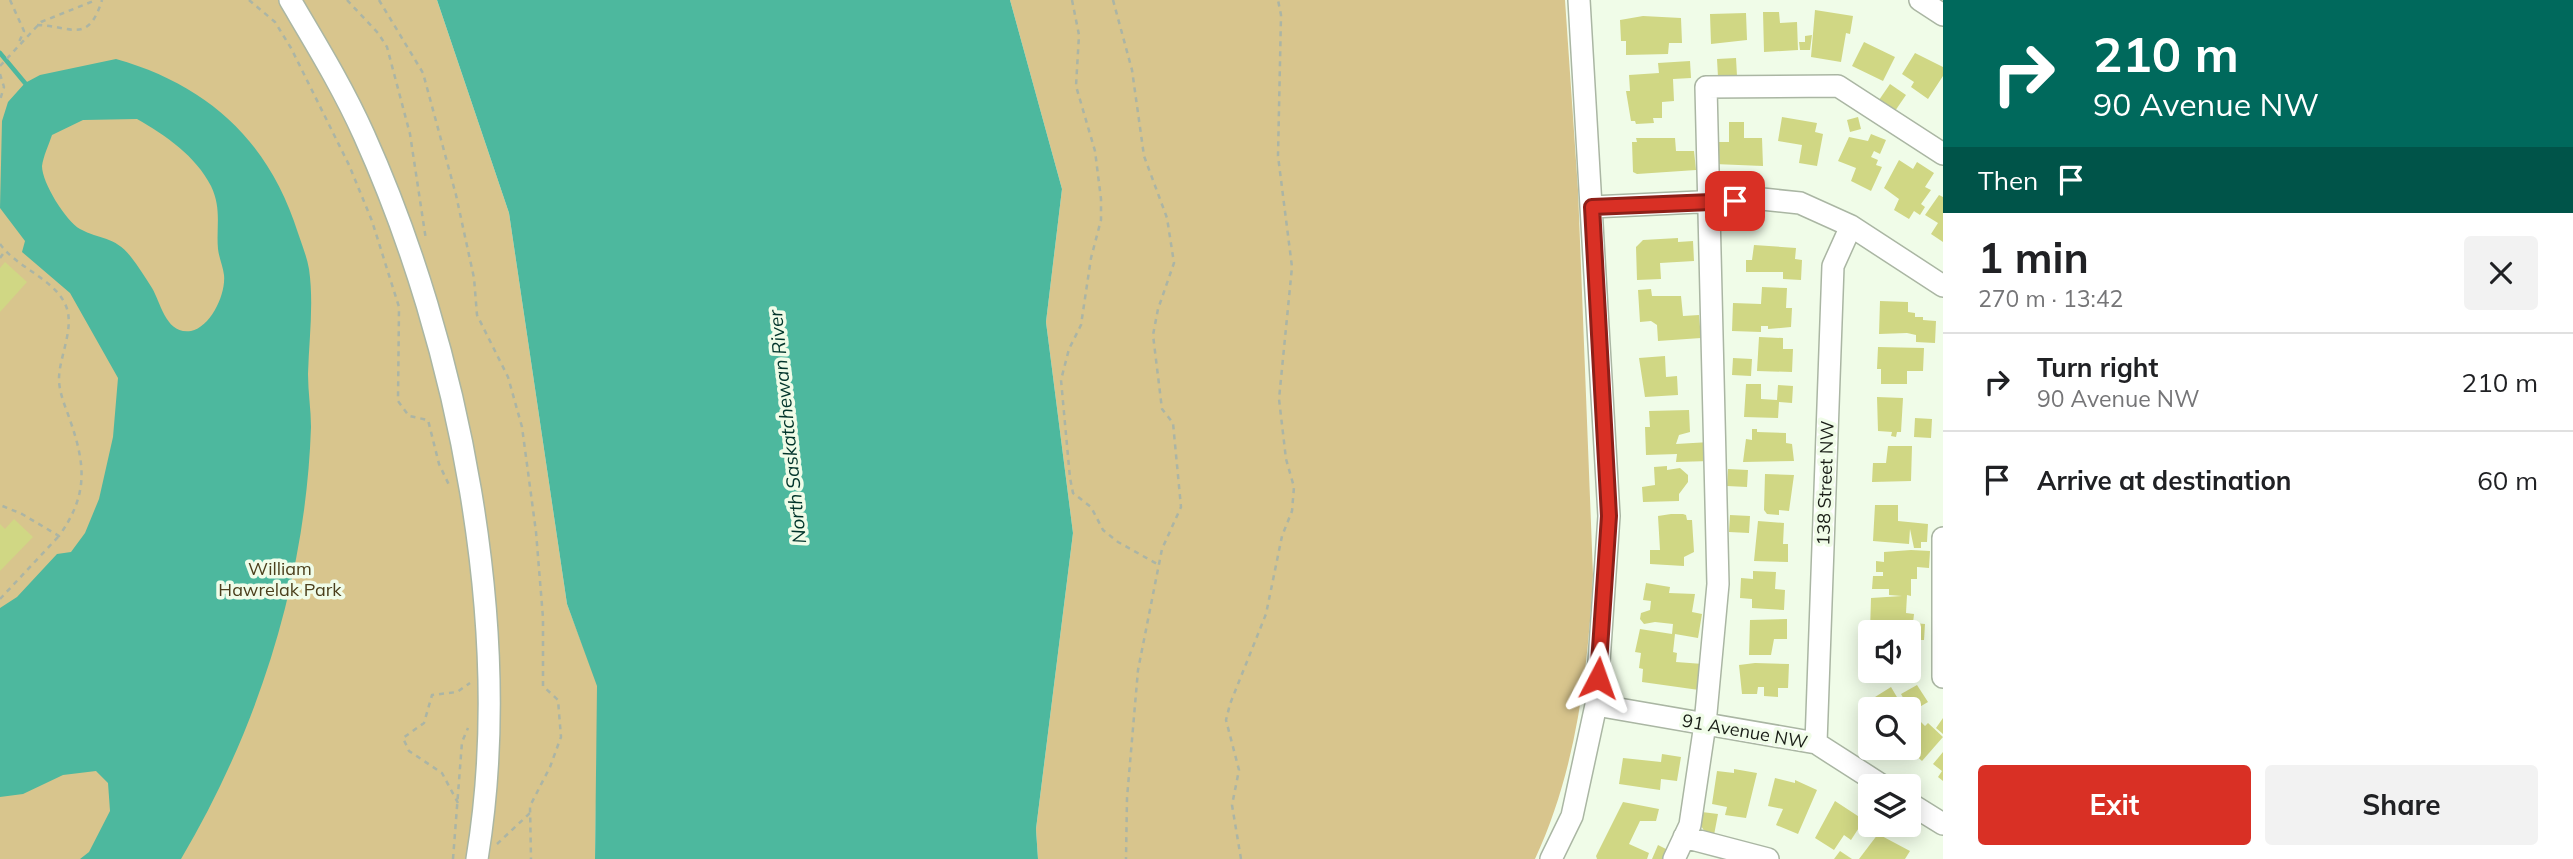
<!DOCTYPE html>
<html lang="en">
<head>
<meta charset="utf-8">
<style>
	body { margin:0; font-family:Mulish,sans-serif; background:#f2f2f2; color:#202124; height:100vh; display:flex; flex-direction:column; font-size:26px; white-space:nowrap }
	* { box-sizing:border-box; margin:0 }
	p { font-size:23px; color:#757577 }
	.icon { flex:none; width:38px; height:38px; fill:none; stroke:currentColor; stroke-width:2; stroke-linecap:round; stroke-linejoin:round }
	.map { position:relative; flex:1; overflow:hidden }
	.details { display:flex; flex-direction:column; background:#fff; width:630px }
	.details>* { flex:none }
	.guide { background:#00695c; color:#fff; overflow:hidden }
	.buttons { position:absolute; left:1858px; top:620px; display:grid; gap:14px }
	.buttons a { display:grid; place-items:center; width:63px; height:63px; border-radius:7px; background:#fff; box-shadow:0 4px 18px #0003; font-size:35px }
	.pin { position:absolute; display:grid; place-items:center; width:60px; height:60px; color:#fff; margin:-30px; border-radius:14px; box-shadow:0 4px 10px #0006 }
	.me { position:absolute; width:77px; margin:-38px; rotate:4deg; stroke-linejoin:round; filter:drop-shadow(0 0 5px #0008) }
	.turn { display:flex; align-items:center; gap:24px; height:147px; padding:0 35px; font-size:32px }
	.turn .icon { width:91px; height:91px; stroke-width:2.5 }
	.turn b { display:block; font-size:49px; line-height:60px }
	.then { display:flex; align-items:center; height:66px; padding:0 35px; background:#0003; gap:14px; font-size:26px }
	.round { display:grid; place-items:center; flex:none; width:74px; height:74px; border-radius:7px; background:#f2f2f2 }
	.overview { display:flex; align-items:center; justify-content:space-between; height:119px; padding:0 35px }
	h1 { font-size:42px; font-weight:700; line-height:52px }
	.primary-button { display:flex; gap:14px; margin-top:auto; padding:14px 35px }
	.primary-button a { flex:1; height:80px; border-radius:7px; background:#d93025; color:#fff; font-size:28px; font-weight:700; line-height:80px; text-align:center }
	.primary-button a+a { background:#f2f2f2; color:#202124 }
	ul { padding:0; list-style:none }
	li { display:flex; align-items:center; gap:21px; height:98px; padding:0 35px; border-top:2px solid #e0e0e0 }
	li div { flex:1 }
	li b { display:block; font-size:26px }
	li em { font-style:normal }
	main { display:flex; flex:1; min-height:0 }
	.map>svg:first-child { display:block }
</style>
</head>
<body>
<main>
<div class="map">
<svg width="1943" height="859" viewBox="0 0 1943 859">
	<rect width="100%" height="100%" fill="#f0fce8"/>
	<path fill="#d8c58d" d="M0,0H437L509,213L567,604L598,686L595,859H0Z
		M1010,0H1565L1578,190L1593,575C1588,671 1576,771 1535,859H1038L1036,829L1073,533L1046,322L1062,189Z"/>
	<path fill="#4db89e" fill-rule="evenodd" d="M437,0H1010L1062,189L1046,322L1073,533L1036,829L1038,859H595L597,686L567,604L509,213Z
		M116,59C208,85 269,141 298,233C302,245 307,257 309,269C314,304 309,339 308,374C308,392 311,410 311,427C306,579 258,729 181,859H80L89,852L110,811L108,783L96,771L63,775L23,794L0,797V608L17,597L57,554L71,552L85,533L99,499L113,437L118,378L70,293L22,252L25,241L0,208L2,121L8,102L25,83L40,75ZM137,119C165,135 196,156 211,186C222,209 216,227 218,249C219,258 223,266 224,275C226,294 211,327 191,331C166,335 161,303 152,288C145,277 138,266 131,257C115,236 100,240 80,229C66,221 42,183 42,166C43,157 49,144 52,135L83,120Z"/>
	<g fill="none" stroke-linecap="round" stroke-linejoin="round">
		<path stroke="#4db89e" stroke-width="4.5" d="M0,53L25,83"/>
	</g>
	<path fill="#d0d784" d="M1815,10L1853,16L1850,34L1846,33L1841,62L1811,57Z
		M1763,12H1779L1780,23L1797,22L1798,50L1764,52Z
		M1746,13L1747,40L1711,44L1710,14Z
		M1643,16L1681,18L1682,43H1669L1668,54L1626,55V41H1621L1620,20Z
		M1812,35L1810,50H1800L1799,42H1805V36Z
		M1864,42L1895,57L1883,81L1852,66Z
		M1915,53L1943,67V76L1928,99L1911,87L1914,82L1902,74Z
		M1736,58L1737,76L1718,77L1717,59Z
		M1690,61L1691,78L1673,79L1674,101L1662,102V118H1653L1654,123L1636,124L1635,121H1631L1626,91H1630L1629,75L1659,73L1658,63Z
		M1890,84L1906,95L1895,111L1879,100Z
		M1782,117L1817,123L1815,132L1823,134L1817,166L1799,163L1802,145L1778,141Z
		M1858,117L1861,129L1850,132L1847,120Z
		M1729,122H1744V138H1762L1763,166L1714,164V142H1729Z
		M1871,134L1886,140L1880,154L1874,151L1871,157L1878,160L1876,165L1882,167L1871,191L1851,181L1856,168L1838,161L1849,137L1868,141Z
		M1636,138H1675L1676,151H1694L1696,170L1637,174L1633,172L1632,142H1637Z
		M1899,160L1913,169L1917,162L1934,173L1925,187L1931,190L1921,204L1925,207L1920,215L1914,211L1909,219L1894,210L1899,199L1884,188Z
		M1939,195L1943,197V242L1931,234L1938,223L1925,215Z
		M1678,238V242L1693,241L1694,261L1660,263L1661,279L1637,280L1636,247L1643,240Z
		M1754,245L1796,248L1795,259L1802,260L1801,280L1783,279V272H1746V260H1752Z
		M5,262L27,282L0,312V268Z
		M1762,287L1787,288L1786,308H1792L1791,327L1768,329V326H1761V332L1732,331L1733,303L1761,304Z
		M1651,289L1652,296H1681L1683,316L1699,315L1701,338L1658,341L1657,325L1651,321L1640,322L1638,290Z
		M1880,301L1908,302V312L1915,313V317H1923V320L1936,321L1935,343L1916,342V335L1907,333L1879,334Z
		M1759,337L1783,338V349H1793L1792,372L1757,371Z
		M1878,347L1924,348L1923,371H1907V384H1881V369H1877Z
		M1665,356L1666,377L1677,376L1678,395L1645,397L1639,358Z
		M1733,358L1752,359L1751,376L1732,375Z
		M1746,384H1761V399L1777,400L1778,385L1793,386L1792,403L1779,402L1778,418L1744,417Z
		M1877,397L1903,398L1901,432H1897L1896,437L1891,436L1892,432L1878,431Z
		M1689,410L1690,432L1679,435L1676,444L1710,442V461L1676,462L1677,454L1646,455L1645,427H1650L1649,411Z
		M1915,418L1932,419L1931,438L1914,437Z
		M1752,429H1757V432L1786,433V443L1792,444L1794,461L1743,462L1746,439L1752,440Z
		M1888,446H1912L1911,481L1872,482L1873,463H1886Z
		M1667,466V470L1680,468L1688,475V482L1679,494V501L1643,502L1642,487L1655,485L1654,467Z
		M1728,469L1748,470L1747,487L1727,486Z
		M1765,474L1794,475L1789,511L1779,510V515L1767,514L1764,510Z
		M1875,505H1898V521L1928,524L1927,542H1921V548H1914L1910,529L1909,544L1873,541Z
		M1671,514H1683L1686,515L1687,520H1692L1694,552L1684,557V566L1650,564V550H1660L1658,516Z
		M1730,515L1750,516L1749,533L1729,532Z
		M14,519L33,537L0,571V524L5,529Z
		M1758,521L1784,523L1783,544H1788V562L1754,561Z
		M1911,550L1930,551L1929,568L1917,567V579H1911V596L1907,595L1906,613L1914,614L1913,623L1925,624L1924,640H1909L1907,626H1894V632H1870L1871,598L1902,596L1889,595V589H1872L1873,576H1883V572H1876V561L1884,562V552Z
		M1753,571L1776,572L1775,589L1785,590L1784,610L1752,608V599L1740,598L1741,578L1753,579Z
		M1646,583L1670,587L1669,593L1695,594L1692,612L1702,614L1698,638L1675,634L1673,652L1677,653L1676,662L1703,664L1699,690L1642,682L1643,669L1639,668L1641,653L1635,652L1640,629L1672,634L1673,624L1655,622L1644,624L1640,619L1641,613L1650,610L1651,601L1643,600Z
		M1787,619V639H1774L1771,655H1749L1750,620Z
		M1915,644L1918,670L1909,671V645Z
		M1755,663L1789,664L1788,688H1778V697L1764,696V687H1758L1757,694H1742L1739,665Z
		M1871,667V670H1890L1891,679L1867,682L1866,668Z
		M1917,685L1928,702L1911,712L1901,694Z
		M1891,687L1904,709H1871L1867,702Z
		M1943,718V734L1936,728Z
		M1918,719L1925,726L1928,723L1943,737L1922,761L1909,749V729Z
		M1943,752V781L1938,777L1942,771L1933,764Z
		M1662,754L1681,757L1677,781L1661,779L1660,790L1619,784L1623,758L1661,762Z
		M1734,769L1757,773L1746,818L1725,815L1727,807L1712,804L1717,771L1734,773Z
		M1775,778L1795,783V780L1817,790L1798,834L1776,825L1783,809L1768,806Z
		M1835,801L1864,820L1851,840L1844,835L1834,850L1815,838Z
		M1623,802L1659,809L1656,821H1640L1629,844L1649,853L1647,859H1597L1596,856Z
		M1702,812L1718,814L1714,835L1706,834L1700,824Z
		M1878,834L1910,851L1905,859H1859Z
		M1658,845L1672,852L1669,859H1652Z
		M1840,851L1852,859H1834Z"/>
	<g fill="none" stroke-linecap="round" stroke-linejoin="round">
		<g stroke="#aab6a3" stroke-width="24">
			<path id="minor" d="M290,0C316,44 343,88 364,135C459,346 515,629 477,859
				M1920,0L1943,15
				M1592,207L1762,199L1800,203L1851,226L1943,286
				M1943,538V677
				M1596,705L1816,743L1883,786
				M1816,743L1833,266L1851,226
				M1909,803L1943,824
				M1684,837L1768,859
				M1551,859L1572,816L1596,705L1609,516L1579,0
				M1674,859L1690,825L1705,724L1718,584L1706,87L1838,86L1943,154"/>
		</g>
		<path stroke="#abb5a5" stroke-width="2.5" stroke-dasharray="5 5" stroke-linecap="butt" d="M10,0L24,31L19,42
			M249,0L275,22L291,48L349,165L372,221L399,307L398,401L409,416L428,420L439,464L450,487
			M347,0L378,33L387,47L410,134L426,240
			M379,0L423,73L456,195L474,278L477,315L508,377L522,427L536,532L543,618V686L558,700L561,737L550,767L530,806L531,859
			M1072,0L1079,35L1076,86L1095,151L1101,199V220L1091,258L1081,325L1069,349L1061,380L1070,478L1073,493L1091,507L1103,530L1118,542L1159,565
			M1113,0L1132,70L1144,156L1167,218L1174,263L1158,309L1153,335L1162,409L1173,423L1181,507L1162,549L1138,670L1127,798L1126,859
			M37,25C72,26 88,45 102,0
			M0,66L41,22L96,0
			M0,74L4,87L0,100
			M0,244C17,268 55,279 66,306C75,328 59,357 59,379C59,393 66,408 70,420C86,466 88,495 59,536L22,514L0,505
			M0,258L5,251
			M0,599L59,536
			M458,803L442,773L409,751L403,738L424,723L432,695L457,692L470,683
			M497,844L530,813
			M453,859L462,742L468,728
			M1241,859L1232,805L1239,770L1226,720L1230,704L1266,614L1282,536L1292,511L1294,487L1286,459L1279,399L1292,267L1278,156L1281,15L1278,0"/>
		<use href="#minor" stroke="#fff" stroke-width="21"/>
	</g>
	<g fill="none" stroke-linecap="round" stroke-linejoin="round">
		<g stroke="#8d1f18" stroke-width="18">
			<path id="route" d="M1598,678L1609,516L1592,207L1735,201"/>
		</g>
		<use href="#route" stroke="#d93025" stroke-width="12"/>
	</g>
	<g text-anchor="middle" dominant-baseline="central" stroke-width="7" stroke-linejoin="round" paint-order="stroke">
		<g font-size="18" fill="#191d16" stroke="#f0fce8">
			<text transform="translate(1825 483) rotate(-88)">138 Street NW</text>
			<text transform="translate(1745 731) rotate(10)">91 Avenue NW</text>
		</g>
		<g font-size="18" fill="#4b3f1c" stroke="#f0fce8">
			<text x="280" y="568">William<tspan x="280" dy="21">Hawrelak Park</tspan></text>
		</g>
		<g font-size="19" font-style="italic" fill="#01342a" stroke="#f0fce8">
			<text transform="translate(787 427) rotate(-96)">North Saskatchewan River</text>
		</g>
	</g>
</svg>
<div class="buttons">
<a><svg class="icon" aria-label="sound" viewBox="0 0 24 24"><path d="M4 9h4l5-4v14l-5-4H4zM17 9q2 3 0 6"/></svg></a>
<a><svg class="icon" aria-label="search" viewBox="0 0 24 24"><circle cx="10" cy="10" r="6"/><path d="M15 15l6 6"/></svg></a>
<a><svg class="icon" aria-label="layers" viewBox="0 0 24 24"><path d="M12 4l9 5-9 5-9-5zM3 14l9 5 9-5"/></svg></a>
</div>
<div class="pin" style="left:1735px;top:201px;background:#d93025"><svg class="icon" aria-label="arrive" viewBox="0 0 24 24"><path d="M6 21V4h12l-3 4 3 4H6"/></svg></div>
<svg class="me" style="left:1598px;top:678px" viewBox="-20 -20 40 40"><path d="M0-17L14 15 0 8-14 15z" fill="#d93025" stroke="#fff" stroke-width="4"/></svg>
</div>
<section class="details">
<div class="guide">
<div class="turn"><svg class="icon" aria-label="right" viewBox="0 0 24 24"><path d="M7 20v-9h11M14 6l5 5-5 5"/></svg><div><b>210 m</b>90 Avenue NW</div></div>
<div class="then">Then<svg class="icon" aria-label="arrive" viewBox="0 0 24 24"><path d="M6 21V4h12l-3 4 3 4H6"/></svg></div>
</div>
<div class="overview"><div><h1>1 min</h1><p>270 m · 13:42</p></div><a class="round"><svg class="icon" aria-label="close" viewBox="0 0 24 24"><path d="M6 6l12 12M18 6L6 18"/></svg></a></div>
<ul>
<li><svg class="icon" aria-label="right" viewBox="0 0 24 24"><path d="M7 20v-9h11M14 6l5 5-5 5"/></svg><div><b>Turn right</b><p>90 Avenue NW</p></div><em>210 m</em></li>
<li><svg class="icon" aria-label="arrive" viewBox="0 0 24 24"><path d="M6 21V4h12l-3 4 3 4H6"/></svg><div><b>Arrive at destination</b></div><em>60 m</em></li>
</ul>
<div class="primary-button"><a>Exit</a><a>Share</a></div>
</section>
</main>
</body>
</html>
